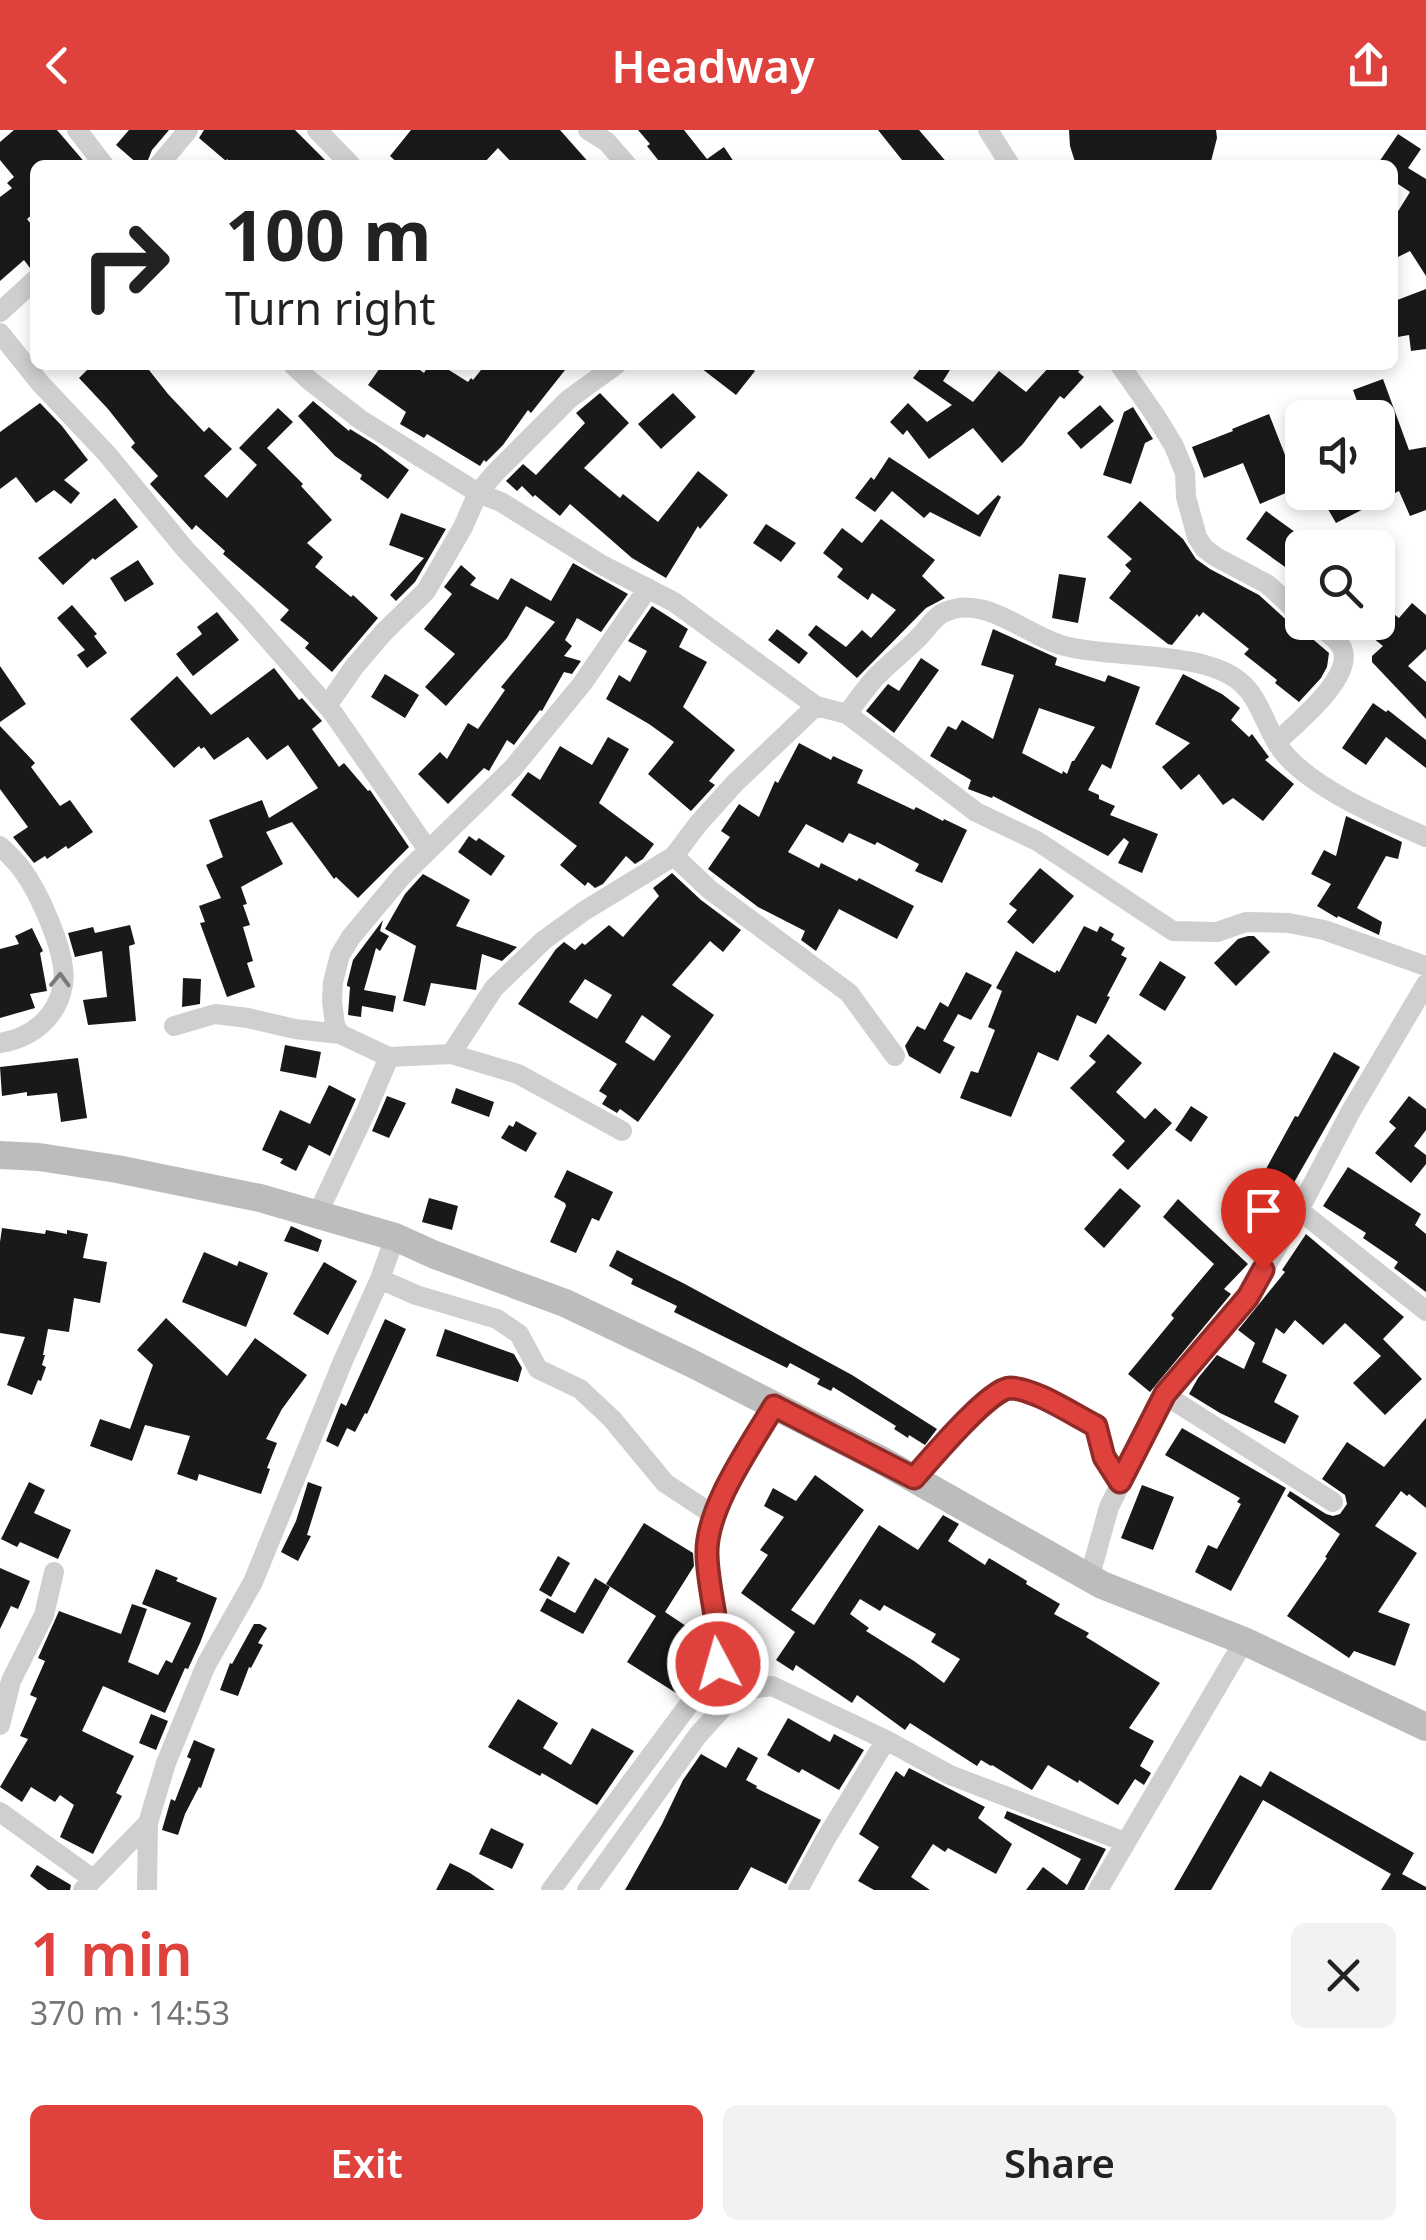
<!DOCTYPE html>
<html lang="en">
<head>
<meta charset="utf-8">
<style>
	body { margin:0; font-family:"Noto Sans",sans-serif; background:#f2f2f2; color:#222; height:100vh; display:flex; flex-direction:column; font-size:38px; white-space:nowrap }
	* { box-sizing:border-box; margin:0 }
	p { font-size:32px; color:#767676 }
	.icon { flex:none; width:55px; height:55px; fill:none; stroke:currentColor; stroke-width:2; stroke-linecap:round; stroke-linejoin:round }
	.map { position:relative; height:1760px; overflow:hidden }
	.side { display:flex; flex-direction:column; background:#fff; flex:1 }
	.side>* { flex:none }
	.banner { position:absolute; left:30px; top:30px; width:1368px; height:210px; border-radius:15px; box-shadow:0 5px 15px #0003; background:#fff; color:#222; overflow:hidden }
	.tools { position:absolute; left:1285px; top:270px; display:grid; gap:20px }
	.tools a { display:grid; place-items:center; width:110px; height:110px; border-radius:15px; background:#fff; box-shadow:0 5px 15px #0003; font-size:50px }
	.pin { position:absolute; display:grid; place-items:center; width:85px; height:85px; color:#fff; margin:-102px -42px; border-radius:50% 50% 50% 0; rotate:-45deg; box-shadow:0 0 10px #0007 }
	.pin .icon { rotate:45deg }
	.me { position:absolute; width:110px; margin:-55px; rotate:354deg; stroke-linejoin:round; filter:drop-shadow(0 0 8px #0008) }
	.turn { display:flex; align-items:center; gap:35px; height:210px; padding:0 30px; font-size:45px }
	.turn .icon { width:130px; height:130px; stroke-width:2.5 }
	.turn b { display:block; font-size:70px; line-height:85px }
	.round { display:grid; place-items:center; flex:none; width:105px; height:105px; border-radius:15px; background:#f2f2f2 }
	.overview { display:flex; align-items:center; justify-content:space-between; height:170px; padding:0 30px }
	h1 { font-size:60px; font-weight:600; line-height:75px; color:#df423d }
	.button { display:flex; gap:20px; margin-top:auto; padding:20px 30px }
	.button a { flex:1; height:115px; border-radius:15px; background:#df423d; color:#fff; font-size:40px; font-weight:600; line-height:115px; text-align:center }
	.button a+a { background:#f2f2f2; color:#222 }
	header { display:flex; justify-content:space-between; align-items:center; height:130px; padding:0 30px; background:#df423d; color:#fff; font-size:45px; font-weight:600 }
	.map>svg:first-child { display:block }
</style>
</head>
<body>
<header><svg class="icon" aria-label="back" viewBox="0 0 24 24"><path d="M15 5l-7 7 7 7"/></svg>Headway<svg class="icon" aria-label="share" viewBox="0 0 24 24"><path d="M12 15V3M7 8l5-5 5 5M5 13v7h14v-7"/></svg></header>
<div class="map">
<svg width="1426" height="1760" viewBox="0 0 1426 1760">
	<rect width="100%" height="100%" fill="#fff"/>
	<path fill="#191919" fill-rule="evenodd" d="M14,0H57L87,35H35V82L27,89L35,99V137L30,138L24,130L0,151V67L12,58L7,53L14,47L0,30V12Z
		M129,0H169L152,20L146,35H139L116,15Z
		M204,0H295L330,35H234L227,29L226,31L199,8Z
		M411,0H560L591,35H514L498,18L482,35H400L390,26Z
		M638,0H684L707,29L724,17L736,35H662L647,16L650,14Z
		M878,0H919L949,35H906Z
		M1069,0H1216L1217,8L1210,35H1076L1070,16Z
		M1398,4L1421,19L1408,38L1426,49V146L1410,121L1392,130V91L1410,62L1398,54L1392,63V35H1377Z
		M1426,159V219L1411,221L1409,205L1392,208V172Z
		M92,235H145L168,264L204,302L209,297L232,319L204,346L227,368L257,335L239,318L278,278L293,292L267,318L303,354L301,356L332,390L307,413L323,427L315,437L351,467L353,465L378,488L332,542L305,518L309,513L280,490L289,480L223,424L225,421L196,395L192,400L150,354L158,346L131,317L135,313L108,279L79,248Z
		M382,235H413L424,243L429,235H441L468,252L471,248L473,250L485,235H569L531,283L528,280L503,315L486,332L484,330L480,336L427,304L424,308L400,294L406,282L368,255Z
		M697,235H747L755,241L736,265Z
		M923,235H953L943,251L973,272L999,241L1026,262L1051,235H1084L1078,242L1084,247L1064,269L1060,266L1022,315L1002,333L973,298L929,329L907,300L903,305L890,292L908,273L927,292L952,275L913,248Z
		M1383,249L1409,320L1426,317V380L1410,386L1399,361L1336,393L1318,362H1378V288H1363L1353,260Z
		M600,263L629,293L584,338L620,368L623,364L658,392L698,341L728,365L700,399L698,396L666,448L632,428L570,374L560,386L535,365L533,367L522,356L517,361L506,351L523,334L536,345L585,293L576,283Z
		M673,263L696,287L661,319L638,294Z
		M313,271L349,301L350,299L376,315L409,340L388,369L360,349L362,345L335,326L298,286Z
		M40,273L62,296L88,330L64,350L80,363L71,374L54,360L36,373L16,347L0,359V302Z
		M1100,275L1114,291L1081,319L1067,303Z
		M1133,277L1153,309L1145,313L1131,354L1103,345L1124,282Z
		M1269,284L1287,330L1302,319V356L1260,374L1243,333L1204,348L1192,317L1233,301L1232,299Z
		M889,327L978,385L998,365L1001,367L980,407L930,382L924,388L892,361L875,382L855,368L871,347L874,350Z
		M115,368L138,397L95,430L93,428L63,455L38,428Z
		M1140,371L1183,409L1196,429L1210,439L1259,465L1293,496L1301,499L1329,523L1327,537L1321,548L1299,572L1275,553L1277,550L1244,524L1249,519L1203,482L1199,487L1197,484L1172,515L1168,514L1109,468L1131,441L1125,435L1132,429L1107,407Z
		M1266,381L1317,418H1302V449L1246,409Z
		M401,383L446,399L415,452L396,471L390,465L424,428L389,415Z
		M881,389L935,430L922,446L945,468L926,478L857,548L808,505L816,495L846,517L862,500L871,508L896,480L872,463L868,470L837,447L843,439L823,423L842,398L862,413Z
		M766,394L796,413L781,432L753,413Z
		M138,430L154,454L125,472L110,448Z
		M573,433L628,464L601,502L577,488L565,510L572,516L564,526L581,531L572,544L564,542L542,581L540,580L514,615L507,610L489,641L484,638L448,674L418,644L440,622L447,629L468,593L478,599L505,560L501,557L555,492L526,476L507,508L446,576L425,557L455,524L424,499L452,464L444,457L461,435L476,448L470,455L498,470L511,448L551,471Z
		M1059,444L1086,448L1078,493L1052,488Z
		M1378,472L1399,488L1412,473L1426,485V519L1408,536L1426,552V589L1372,532V526L1383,516L1353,492H1378Z
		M72,475L97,504L94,506L107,523L87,538L77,525L85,520L57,488Z
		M652,476L688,499L679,517L707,532L683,577L735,620L709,651L715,655L691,681L648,644L674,612L649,594L606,569L619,545L630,552L647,521L628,511Z
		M217,482L239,510L193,546L176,524L202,504L197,497Z
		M777,499L808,523L799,534L768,510Z
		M993,499L1057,528L1055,535L1105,552L1108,545L1140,557L1111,639L1102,634L1088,660L1099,665V669L1115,676L1110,685L1158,704L1142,743L1118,733L1129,712L1124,708L1108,726L993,666L992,668L968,659L971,650L930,626L948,596L956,600L962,590L993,609L1014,545L981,535ZM1039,578L1095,597L1074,631H1072L1067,644L1063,641L1062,644L1022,623Z
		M921,528L939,540L894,603L866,581L888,554L899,561Z
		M0,536L26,574L0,592Z
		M274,538L299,570L302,568L322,591L312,599L339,637L344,633L368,661L370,660L409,717L358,768L336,747L334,749L292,692L266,702L283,734L241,757L247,774L243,775L250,795L243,797L253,831L247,833L255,857L227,867L200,793L205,792L199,776L221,768L206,735L223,727L209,690L262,670L269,688L318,658L288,615L267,630L248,607L214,630L204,617L201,619L199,616L174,638L130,589L177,546L211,585Z
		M385,544L419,565L405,588L371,567Z
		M1183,544L1222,564L1240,578L1231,590L1249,607L1252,604L1269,627L1265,630L1294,654L1263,691L1233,668L1223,675L1199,644L1181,660L1162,637L1190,613L1155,594Z
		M1373,573L1386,582L1388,580L1426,610V638L1386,607L1366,635L1342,618Z
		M0,596L35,633L31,637L60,676L70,670L93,702L68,719L66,716L47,729L45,726L34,733L13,707L28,697L0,659Z
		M608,607L629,619L599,673L654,714L643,729L635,734L626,726L603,754L595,758L588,752L585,756L560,735L577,716L511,665L528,642L540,650L560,616L592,635Z
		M799,613L831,630L833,626L863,640L857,653L914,680L916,677L943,691L944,689L967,700L942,753L915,741L919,734L877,712L875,715L849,703L843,713L806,694L788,722L819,738L821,733L857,751L859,748L914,776L897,809L839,779L816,821L801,810L805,801L758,777L708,739L730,707L721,701L739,674L759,687L775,651L778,653Z
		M1346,686L1402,712L1398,729L1386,726L1357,778L1382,792L1379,805L1338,786L1337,788L1317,776L1331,754L1311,744L1324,720L1336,726Z
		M469,706L476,711L479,708L505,726L491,746L458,722Z
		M1040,738L1074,766L1033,814L1007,792L1017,780L1009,774Z
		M672,743L701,770L741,800L723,822L710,811L672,855L714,885L638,992L620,979L617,983L602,974L607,966L599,961L617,934L518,874L556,819L564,812L575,820L582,813L585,815L609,795L623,807L659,766L653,758ZM585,849L612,865L597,889L569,872ZM642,885L671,906L654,931L625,912Z
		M423,744L470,770L456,796L517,817L502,831L482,824L476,860L431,853L425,876L403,871L416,816L385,799L405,764Z
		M383,790L380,801L389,806L380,821L376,818L364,860L396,866L393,882L362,876L361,887L348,885L350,857L347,856V854L353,830Z
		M130,795L135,814L129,816L136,891L88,895L83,870L107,867L102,821L75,827L68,803L93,797L95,803Z
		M1084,796L1097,802L1100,796L1114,804L1111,810L1125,818L1121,825L1127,828L1107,866L1110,867L1096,894L1077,885L1058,931L1038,922L1011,987L960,968L971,941L978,943L995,900L988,897L1002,861L996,858L1016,821L1055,843L1057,840L1059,842Z
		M32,798L43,821L40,823L47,861L30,864L35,878L0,888V819L19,814L15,806Z
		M1248,806H1254L1270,822L1236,856L1214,833L1238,809Z
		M1160,831L1186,847L1165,881L1139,865Z
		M966,842L992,855L971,890L958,884L943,911L955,917L940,944L909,926L905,916L917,896L925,900L940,872L948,877Z
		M183,848L201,849L200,874L182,877Z
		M1108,904L1142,933L1116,962L1145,989L1155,978L1172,993L1128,1040L1112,1025L1125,1011L1070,958L1096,932L1089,926Z
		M285,915L321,922L316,948L280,941Z
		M1334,922L1360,937L1288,1063L1261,1048L1295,986L1298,987Z
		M78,928L87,988L61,992L57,963L27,966V962L2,966L0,937Z
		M329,955L356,969L330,1026L309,1015L296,1041L280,1033L283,1029L262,1020L280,980L310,994Z
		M456,958L494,972L489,987L451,973Z
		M387,966L406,973L389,1008L372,1001Z
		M1409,966L1426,979V1000L1414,1016L1426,1025V1034L1411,1053L1375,1023L1396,998L1389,992Z
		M1191,976L1208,987L1191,1012L1175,1000Z
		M516,991L537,1003L526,1022L501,1008L509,995L513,997Z
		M1348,1037L1421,1084L1415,1095L1426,1104V1162L1394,1138L1398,1132L1363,1108L1366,1103L1323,1076Z
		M567,1040L613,1062L599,1091L592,1088L576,1123L550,1112L566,1076L565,1073L554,1067Z
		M1120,1058L1141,1076L1104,1118L1084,1099Z
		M429,1068L458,1076L452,1100L422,1092Z
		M1178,1069L1248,1134L1224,1159L1231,1164L1150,1262L1128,1244L1174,1188L1171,1185L1214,1134L1163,1087Z
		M291,1096L322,1110L318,1122L284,1111Z
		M2,1098L45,1104L46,1100L67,1104V1100L88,1104L83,1128L107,1132L100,1173L74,1168L69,1202L48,1199L43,1225H45L42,1235L46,1237L41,1251L38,1250L32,1265L7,1255L25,1207L0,1203V1112Z
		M1306,1104L1404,1187L1383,1209L1422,1249L1385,1285L1353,1253L1381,1226L1345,1193L1323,1215L1295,1190L1284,1204L1276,1198L1262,1232L1287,1245L1274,1272L1299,1286L1285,1314L1220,1283L1189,1264L1198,1248L1217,1225L1244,1239L1255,1213L1238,1200L1285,1142L1282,1140Z
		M617,1120L683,1153L852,1245L937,1299L925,1315L909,1305L908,1308L894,1299L896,1296L833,1257L831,1261L817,1254L820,1249L790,1233L787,1238L674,1182L677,1176L631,1154L633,1149L609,1136Z
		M204,1122L237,1136L239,1131L268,1143L246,1197L182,1172Z
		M324,1132L357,1151L328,1205L293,1184Z
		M166,1188L227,1246L255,1208L307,1245L282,1279L266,1309L277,1313L267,1338L270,1339L261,1364L199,1344L197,1351L177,1344L190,1306L145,1295L132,1331L90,1316L100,1289L130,1299L153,1235L137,1220Z
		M385,1189L406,1199L367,1284L365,1283L355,1302L347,1298L338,1317L326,1311L341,1273L346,1276Z
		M445,1199L514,1224L522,1238L518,1252L436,1226Z
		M1426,1288V1378L1409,1364L1407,1366L1401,1361L1375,1396L1417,1423L1378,1482L1410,1494L1395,1536L1354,1521L1349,1528L1287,1486L1327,1428L1325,1427L1340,1404L1287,1366L1290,1361L1326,1384L1333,1386L1340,1384L1347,1374L1345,1365L1322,1349L1347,1312L1384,1337Z
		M1182,1298L1286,1358L1231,1461L1195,1442L1208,1415L1217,1419L1241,1374L1237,1372L1240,1368L1165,1325Z
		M815,1345L864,1380L791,1480L814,1495L879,1395L918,1420L943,1385L959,1394L948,1411L985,1435L989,1428L1027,1451L1026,1454L1060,1474L1054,1484L1089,1503L1086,1507L1160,1553L1129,1598L1154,1611L1140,1636L1151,1643L1144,1655L1135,1649L1118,1675L1079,1650L1078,1653L1048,1635L1032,1660L992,1635L991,1636L981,1630L977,1636L910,1593L905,1600L857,1565L852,1573L796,1535L793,1541L776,1530L795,1502L741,1463L768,1425L760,1420L784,1387L764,1376L773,1358L796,1371ZM860,1469L880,1481L884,1475L936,1504L931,1512L960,1529L944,1553L914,1531L866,1501L869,1498L850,1484Z
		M29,1352L45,1360L34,1383L71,1400L58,1429L20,1412L17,1417L1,1409Z
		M308,1352L322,1357L307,1405L311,1406L298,1431L281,1422L296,1391Z
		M1142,1355L1174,1367L1153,1420L1121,1408Z
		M644,1393L693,1423L694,1436L665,1482L704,1508L705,1520L676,1563L627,1532L656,1486L606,1454Z
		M558,1426L570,1433L551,1467L539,1460Z
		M0,1438L30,1451L18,1479L11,1476L0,1499Z
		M156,1439L178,1448L176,1451L217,1468L200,1513L188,1539L185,1538L165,1583L103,1556L82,1601L134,1626L116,1663L122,1666L93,1724L60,1707L74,1675L60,1665L55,1672L31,1657L22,1672L0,1657L28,1609L20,1606L37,1568L30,1565L45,1531L38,1528L59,1481L121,1504L132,1474L147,1479L128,1532L158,1545L166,1530L172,1533L191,1493L142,1474Z
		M595,1448L610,1457L583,1504L540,1481L547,1468L575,1483Z
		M254,1494H260L267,1498L258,1513L263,1515L251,1538L249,1537L238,1566L220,1560L230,1533L232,1534Z
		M518,1569L558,1593L543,1618L571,1635L592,1598L634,1621L597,1675L542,1643L540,1646L488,1617Z
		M151,1584L168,1591L156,1620L139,1613Z
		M788,1588L830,1612L834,1604L864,1620L839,1660L802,1639L799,1643L767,1625Z
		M194,1610L215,1619L201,1658L199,1657L185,1684L178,1705L162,1700L171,1669L175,1671L191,1629L187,1627Z
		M738,1617L758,1628L746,1650L757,1656L756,1658L821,1690L786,1754L751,1737L738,1760H625L662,1694L683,1650L701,1624L726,1638Z
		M909,1638L985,1677L978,1688L1012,1714L996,1744L948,1718L945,1722L933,1714L911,1747L930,1760H874L858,1751L879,1717L859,1704L896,1641L904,1647Z
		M1270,1641L1414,1723L1402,1744L1426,1757V1760H1381L1391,1744L1263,1670L1211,1760H1174L1240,1645L1261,1657Z
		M1007,1681L1106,1719L1084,1760H1026L1043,1737L1067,1755L1081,1729L1004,1688Z
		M491,1698L524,1714L512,1739L479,1724Z
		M450,1733L470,1743L495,1760H436Z
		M37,1735L71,1755L70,1760H48L30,1746Z"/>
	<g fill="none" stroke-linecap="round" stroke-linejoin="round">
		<path stroke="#cfcfcf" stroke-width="20" d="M77,0L104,35
			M317,0L351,35
			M588,0L607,12L627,35
			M988,0L1010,35
			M159,35L188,0
			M0,182L35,150
			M0,203L40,253L107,324L185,419L247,485L333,583L428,720
			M293,235L309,250L361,290L478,363L501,372L602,435L674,472L816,576L847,584L976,682L1037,711L1173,801L1217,802L1246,792L1289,793L1324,800L1426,836
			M1120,235L1155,285L1174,316L1185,343L1186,367L1197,407L1204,418L1216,427L1267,454L1302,486
			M327,576L354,537L384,502L426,461L463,397L478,363L495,343L569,269L616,235
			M847,584C856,572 865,559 875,548C889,533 906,521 920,506C926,500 933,489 941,484C984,460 1028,509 1069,517C1115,528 1202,521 1239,551C1261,568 1266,601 1283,622C1313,659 1382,688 1426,707
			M1277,612C1295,594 1355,547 1342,518C1337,508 1322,499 1312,492
			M0,716C7,723 15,730 21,738C39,762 68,825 63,854C58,887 32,908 0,913
			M674,726L710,760L849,863L895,926
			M174,896L215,884L248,888L295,899L340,904L389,927L451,924L518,944L622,1001
			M340,904L335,895L332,871L333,852L340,825L351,807L402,746L513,638L582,554L648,458
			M451,924L494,858L544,810L584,781L674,726L698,694L735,653L816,576
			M1299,1080L1426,1181
			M317,1085L367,979L389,927
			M380,1149L416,1165L497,1189L519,1204L538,1239L580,1259L612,1289L665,1353L715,1386
			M1165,1265L1333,1372
			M914,1348C929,1331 990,1259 1010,1258C1034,1258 1074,1285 1096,1296L1104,1327L1120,1352
			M1089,1449L1109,1377L1165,1265L1248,1167L1299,1080L1351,981L1426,854
			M0,1595L11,1551L44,1485L54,1442
			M0,1682L93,1749
			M83,1760L148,1693
			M147,1760L148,1693L166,1633L206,1535L253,1452L343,1231L380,1149L395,1107
			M551,1760L719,1534C721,1498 708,1461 707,1425C706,1378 750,1315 774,1276
			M587,1760L698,1605L738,1561L772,1556L886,1610L950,1645L1125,1712
			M798,1760L825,1710L886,1610
			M1098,1760L1244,1511"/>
		<path stroke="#bcbcbc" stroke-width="28" d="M0,1025L39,1027L117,1039L260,1068L395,1107L435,1125L565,1173L691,1233L881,1330L1102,1455L1244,1511L1426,1597"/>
	</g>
	<defs><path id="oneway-chevron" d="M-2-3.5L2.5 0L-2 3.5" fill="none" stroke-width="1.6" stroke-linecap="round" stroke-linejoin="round" transform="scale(2.5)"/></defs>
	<use stroke="#797979" href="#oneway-chevron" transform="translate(60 850) rotate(-88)"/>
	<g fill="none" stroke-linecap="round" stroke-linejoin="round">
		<g stroke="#912b28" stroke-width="25">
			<path id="route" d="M718,1534C721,1498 708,1461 707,1425C705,1379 751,1315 774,1276L914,1348C929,1331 990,1258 1010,1258C1034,1258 1074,1285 1096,1296L1104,1327L1120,1352L1165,1264L1248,1167L1263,1140"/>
		</g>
		<use href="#route" stroke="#df423d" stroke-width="18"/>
	</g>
</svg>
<div class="tools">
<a><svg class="icon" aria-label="sound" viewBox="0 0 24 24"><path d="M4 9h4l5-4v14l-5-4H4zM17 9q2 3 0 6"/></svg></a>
<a><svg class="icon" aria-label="search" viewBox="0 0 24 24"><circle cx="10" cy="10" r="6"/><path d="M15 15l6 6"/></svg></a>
</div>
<div class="pin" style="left:1263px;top:1140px;background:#d93025"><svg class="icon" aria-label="arrive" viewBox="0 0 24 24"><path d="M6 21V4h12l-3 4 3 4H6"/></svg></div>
<svg class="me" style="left:718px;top:1534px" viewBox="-20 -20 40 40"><circle r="17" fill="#df423d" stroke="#fff" stroke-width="3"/><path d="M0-11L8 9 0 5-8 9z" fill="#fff"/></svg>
<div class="banner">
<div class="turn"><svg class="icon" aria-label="right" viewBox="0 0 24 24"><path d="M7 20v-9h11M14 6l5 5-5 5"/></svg><div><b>100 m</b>Turn right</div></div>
</div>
</div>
<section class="side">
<div class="overview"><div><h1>1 min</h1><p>370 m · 14:53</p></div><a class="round"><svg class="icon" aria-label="close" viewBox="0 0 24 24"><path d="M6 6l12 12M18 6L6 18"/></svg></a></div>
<div class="button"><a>Exit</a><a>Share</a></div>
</section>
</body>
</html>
